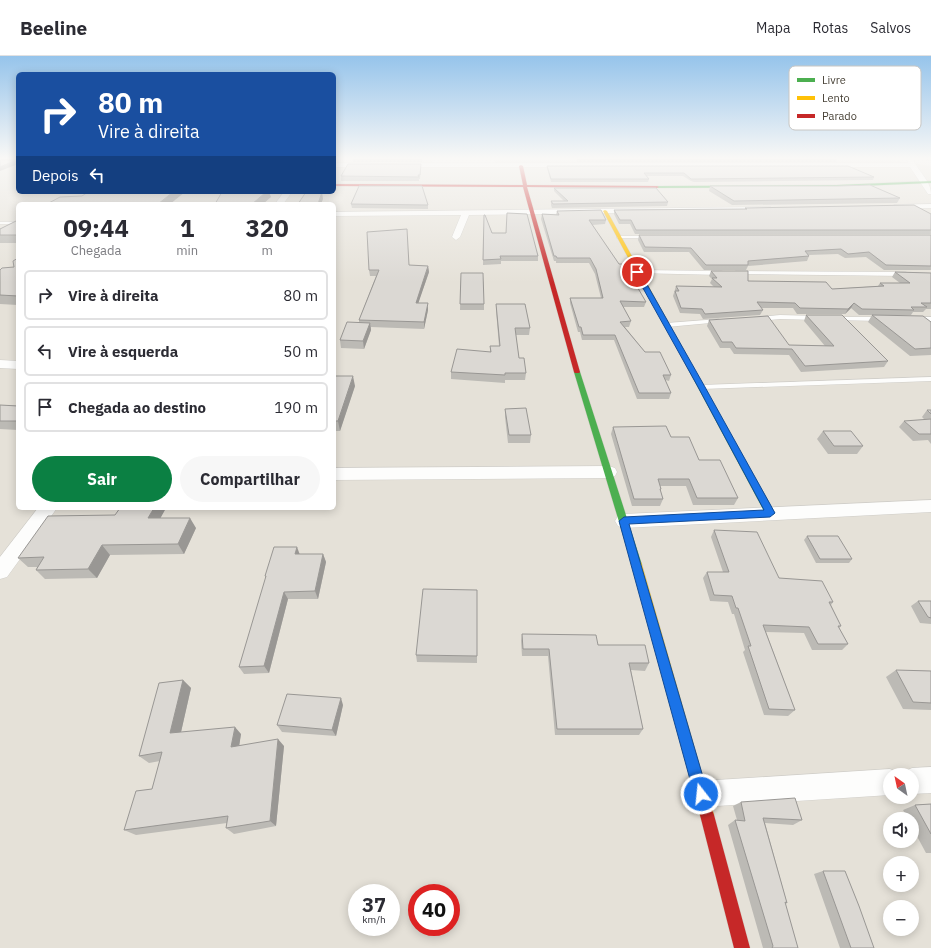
<!DOCTYPE html>
<html lang="pt">
<head>
<meta charset="utf-8">
<style>
	body { margin:0; font-family:"IBM Plex Sans",sans-serif; background:#f7f7f7; color:#2b2b33; height:100vh; display:flex; flex-direction:column; font-size:15px; white-space:nowrap }
	* { box-sizing:border-box; margin:0 }
	p { font-size:13px; color:#7c7c81 }
	.icon { flex:none; width:22px; height:22px; fill:none; stroke:currentColor; stroke-width:2; stroke-linecap:round; stroke-linejoin:round }
	.map { position:relative; flex:1; overflow:hidden }
	.drawer { position:absolute; left:16px; top:146px; width:320px; height:308px; display:flex; flex-direction:column; background:#fff; border-radius:6px; box-shadow:0 2px 10px #0003 }
	.drawer>* { flex:none }
	.top-card { position:absolute; left:16px; top:16px; width:320px; height:122px; border-radius:6px; box-shadow:0 2px 10px #0003; background:#1a4fa0; color:#fff; overflow:hidden }
	.needle { width:26px; rotate:327deg }
	.buttons { position:absolute; left:883px; top:712px; display:grid; gap:8px }
	.buttons a { display:grid; place-items:center; width:36px; height:36px; border-radius:50%; background:#fff; box-shadow:0 2px 10px #0003; font-size:20px }
	.speed { position:absolute; left:348px; top:828px; display:flex; gap:8px; font-size:20px; font-weight:700; text-align:center }
	.speed>* { display:grid; place-content:center; width:52px; height:52px; border-radius:50%; background:#fff; box-shadow:0 2px 10px #0003; line-height:1 }
	.speed small { font-size:10px; font-weight:400 }
	.speed .limit { border:6px solid #d22; background:#fff; color:#111 }
	.pin { position:absolute; display:grid; place-items:center; width:34px; height:34px; color:#fff; margin:-17px; border:2px solid #fff; border-radius:50%; box-shadow:0 1px 4px #0007 }
	.me { position:absolute; width:44px; margin:-22px; rotate:344deg; stroke-linejoin:round; filter:drop-shadow(0 0 3px #0008) }
	.turn { display:flex; align-items:center; gap:14px; height:84px; padding:0 16px; font-size:18px }
	.turn .icon { width:52px; height:52px; stroke-width:2.5 }
	.turn b { display:block; font-size:28px; line-height:34px }
	.then { display:flex; align-items:center; height:38px; padding:0 16px; background:#0003; gap:8px; font-size:15px }
	.eta { display:flex; justify-content:space-evenly; align-items:center; height:68px; text-align:center }
	.eta b { font-size:24px; font-weight:800; line-height:28px }
	.cta { display:flex; gap:8px; margin-top:auto; padding:8px 16px }
	.cta a { flex:1; height:46px; border-radius:24px; background:#0b8043; color:#fff; font-size:16px; font-weight:800; line-height:46px; text-align:center }
	.cta a+a { background:#f7f7f7; color:#2b2b33 }
	ul { padding:0; list-style:none }
	li { display:flex; align-items:center; gap:12px; height:50px; margin:0 8px 6px; padding:0 8px; border:2px solid #e1e1e2; border-radius:6px }
	li div { flex:1 }
	li b { display:block; font-size:15px }
	li em { font-style:normal }
	header { display:flex; align-items:center; gap:24px; box-sizing:border-box; height:56px; padding:0 20px; background:#fff; border-bottom:1px solid #e1e1e2 }
	header strong { font-size:19px }
	nav { display:flex; gap:22px; margin-inline-start:auto; font-size:14px }
	.map>svg:first-child { display:block }
</style>
</head>
<body>
<header>
<strong>Beeline</strong>
<nav><a>Mapa</a><a>Rotas</a><a>Salvos</a></nav>
</header>
<div class="map">
<svg width="931" height="892" viewBox="0 0 931 892">
	<rect width="100%" height="100%" fill="#f1efeb"/>
	<path fill="#e5e1d8" fill-rule="evenodd" d="M0,103H18V136H334V109L495,110L496,103H885L931,110V892H0ZM18,148H334V452H18ZM890,719H912V741H890ZM890,763H912V785H890ZM890,807H912V829H890ZM357,837H391V871H357ZM417,837H451V871H417ZM890,851H912V873H890Z"/>
	<path fill="#efeadd" d="M334,103H434L432,108H334Z"/>
	<g fill="none" stroke-linecap="round" stroke-linejoin="round">
		<g stroke="#cfcdc8" stroke-width="1">
			<path id="lane" d="M928,103H931V104H928Z
				M0,166H18V168H0Z
				M617,180H650L652,181L650,182H617Z
				M637,214L722,215L725,217L722,219L635,217V215Z
				M736,215L906,216L909,218L906,220L734,218L733,217Z
				M780,259L817,260L820,262L817,264L780,263L758,265L755,263L758,261Z
				M832,261H881L884,263L881,265L834,264L832,263Z
				M931,261V265H916L913,263L916,261Z
				M719,263L722,265L721,266L667,271L664,269L667,267Z
				M931,321V325L702,333L698,331L702,329Z"/>
		</g>
		<g stroke="#cfcdc8" stroke-width="1">
			<path id="street" d="M907,103H913C918,116 931,124 931,138H928L910,111H398L395,109L398,107H908Z
				M334,107H370L373,109L370,111H334Z
				M284,136H292L283,148H275Z
				M931,148V152L894,153L890,151L894,149Z
				M768,151H771V155L469,159L460,181L456,184L452,181L461,159L334,160V156Z
				M0,304L18,305V313L0,312Z
				M609,410L615,412L617,416L615,420L609,422L334,424V412Z
				M931,444V456L624,472L618,470L615,465L618,460L624,458Z
				M38,452H57L7,521L0,523V501Z
				M931,711V737L912,738V719H902L903,716L912,712Z
				M890,713L899,717L900,719H890V739L701,751L692,747L688,738L692,729L701,725Z"/>
		</g>
		<g stroke="#d0ccc2" stroke-width="1">
			<path id="fast" d="M931,125V127L836,131L657,132L655,131L657,130L836,129Z
				M690,309L693,311L775,457L773,459H767L765,457L687,311Z
				M577,314L580,316L642,509L641,512L637,513L633,512L632,509L574,316Z"/>
		</g>
		<g stroke="#d0ccc2" stroke-width="1">
			<path id="slow" d="M605,154L607,155L693,311L692,312H688L687,311L603,155Z
				M637,505L641,506L642,509L714,759L712,764L707,766L702,764L700,759L632,509L633,506Z"/>
		</g>
		<g stroke="#d0ccc2" stroke-width="1">
			<path id="jam" d="M521,109L523,110L527,129L657,130L659,131L657,132L527,131L580,316L579,317H575L574,316L523,131L334,130V128L523,129L519,110Z
				M707,752L712,754L714,759L750,892H734L700,759L702,754Z"/>
		</g>
		<use href="#lane" fill="#fdfdfc" fill-rule="evenodd"/>
		<use href="#street" fill="#fdfdfc" fill-rule="evenodd"/>
		<use href="#fast" fill="#4caf50" fill-rule="evenodd"/>
		<use href="#slow" fill="#ffc107" fill-rule="evenodd"/>
		<use href="#jam" fill="#c62828" fill-rule="evenodd"/>
	</g>
	<path fill="#bcbab5" d="M352,103H422V106H353Z
		M577,103H837L836,106H577Z
		M421,108V112L420,123H419V125H341V120Z
		M547,110L874,121L873,124L694,126L691,125L683,120H646L649,123L648,126H551L547,112Z
		M710,130L900,142L897,147L732,149L709,135Z
		M554,132L668,146L667,150L552,152L551,149V145H564L554,135Z
		M351,148L428,149V153L352,152Z
		M745,152L931,158V178H635L630,168H619L614,158V154L745,153Z
		M557,155L606,164L605,168L592,169L619,208L646,246L644,251H623L631,265L629,271H625L645,296L671,319L669,325L665,324L671,337L669,343H637L614,284H582L580,276H578L570,247V242H601L595,218L589,207H556V205H554L541,163L542,158L556,159Z
		M484,159L492,177L538,200V205H501V208L483,209Z
		M18,164V187H0V173Z
		M639,179H931V214H884L866,201L845,202L838,198L808,199L809,200L807,205L748,210L746,214H704L689,196H644L638,184Z
		M18,202V249L0,248V214L14,211Z
		M409,209L428,210L429,216L418,247L428,254L424,273L371,271V274L364,293L341,292L340,284L359,266V264L376,220H370L369,214Z
		M711,215L748,225L832,233L878,230L880,227H900L892,221L895,216L931,217V253H926L923,256H913L911,259H859L851,252L845,258H797L793,252H761L763,254L760,259L703,263L700,258L680,257L673,240L676,230L714,231L710,227L712,223L709,220Z
		M461,217L484,248V254H460Z
		M496,248L530,272L529,279H516L519,302L526,317L525,324H505V327L451,323V316L490,296V290H499L496,254Z
		M806,259L888,305L884,311L801,316L789,299L734,298L730,292H720L707,270L709,264L789,289L825,290L804,265Z
		M872,259L931,266V299L910,300L868,266Z
		M334,320L355,330L340,375H334Z
		M0,349L18,350V374L0,373Z
		M505,353L531,379L530,387H508L505,361Z
		M927,354H931V388L928,384L913,385L899,371L904,365L925,364L922,361Z
		M613,371L671,381L699,404L738,442L734,449H693L686,430H660L661,433L660,435L663,443L660,450H632L611,378Z
		M823,375L863,390L857,398H828L817,383Z
		M120,452H166L160,462L196,472L184,498L110,499L97,522L45,523L36,514L37,511H28L18,502L115,459Z
		M714,474L779,522L833,546L831,549L841,570L839,572L848,588L842,594H812L804,577L766,576L795,654L788,660L764,659L743,596L745,594L734,558H732L728,546L710,545L703,522L707,516H723L711,481Z
		M807,480L852,503L849,507H816L804,484Z
		M300,498H323L326,506L318,543H288L269,617L244,618L239,611L266,523L265,520Z
		M918,545H931V568L920,567L911,550Z
		M522,578L598,589L649,607L645,615L631,614L643,673L639,679H555L548,600H522L521,585Z
		M416,599L477,600V607L417,606Z
		M896,614L931,615V654L903,653L886,621Z
		M183,624L191,632L181,676L241,678L239,689L284,690L276,770L234,778L226,772L227,767L136,779L124,774L152,733L160,705L149,707L139,700Z
		M343,649L336,680L282,676L277,669Z
		M741,746L802,764L793,769L765,767L787,847H785L798,892H763L728,769L735,764H737L733,750Z
		M931,748V797H926L912,771V763H908L903,754L915,749Z
		M823,815L874,892H840L814,818Z"/>
	<path fill="#999794" d="M16,104L18,108L0,115V111Z
		M173,136H185L170,148H158Z
		M266,136H269L271,141L263,148H252Z
		M322,136L323,143L321,148H318Z
		M428,210L429,216L416,254V247Z
		M428,247V254L424,273V266Z
		M854,247L851,252L845,258L848,253Z
		M370,267L371,274L364,293L363,285Z
		M353,320L355,330L340,375L338,365Z
		M154,452H166L155,472L148,462Z
		M190,462L196,472L184,498L178,488Z
		M102,489L110,499L97,522L88,513Z
		M297,491L300,499L295,498Z
		M323,498L326,506L318,543L315,535Z
		M284,536L288,543L269,617L264,610Z
		M183,624L191,632L179,685L170,677Z
		M341,642L343,649L336,680L332,674Z
		M235,671L241,678L238,698L231,691Z
		M278,683L284,690L276,770L270,765Z"/>
	<path fill="#dbd8d3" stroke="#999794" d="M0,104H16L0,111Z
		M348,108H421L420,119H418L419,121L341,120Z
		M547,110H848L874,121L695,123H691L684,117H644L649,123H551Z
		M870,129L900,142L734,145L710,130H838Z
		M359,130H422L428,149L351,148Z
		M554,132H656L668,146L553,148L551,145H568Z
		M88,136H173L158,148H47L60,141L82,140Z
		M222,136H266L252,148H215Z
		M306,136H322L318,148H298Z
		M914,149L931,158V174H636L631,164H620L614,154L747,153L745,152Z
		M601,154L606,164H589L619,208H624L646,246L620,245L631,265L620,266L645,296H660L671,319H663L671,337H639L615,279H583L581,271H579L570,242H603L596,213L590,202H557L556,200H554L542,158L559,159L557,155Z
		M507,157L527,158L538,200H500L501,203L483,204L484,159H485L492,177H506Z
		M18,164V179H0V173Z
		M407,173L409,209L428,210L416,247H428L424,266L359,264L379,214H369L367,176Z
		M639,179H931V210L886,209L869,196L848,198L841,193L805,195L809,200L748,205V209H706L691,192L645,191Z
		M18,202V240L0,239V214L2,212L14,211L13,205Z
		M711,215H748V225L826,226L832,233L884,230L880,227H910L895,216L931,217V247H921L927,251H911L914,254L862,253L854,247L848,253L800,252L795,247L757,246L763,254L705,258L702,253L681,252L675,235H679L676,230L722,231L712,222H717Z
		M461,217H483L484,248H460Z
		M496,248H525L530,272H515L519,302H524L526,317H505V319L451,316L457,293L491,296L490,290H500Z
		M806,259H842L888,305L805,310L792,293L736,292L732,286H722L709,264L768,260L789,289L834,290Z
		M872,259L923,260L931,266V292L915,293Z
		M347,266L370,267L363,285L340,284Z
		M334,320H353L338,365H334Z
		M0,349L18,350V365H0Z
		M526,352L531,379H509L505,353Z
		M927,354H931V358Z
		M931,363V378H919L904,365Z
		M666,370L671,381H689L699,404H720L738,442H697L689,423H658L661,433H660L663,443H634L613,371Z
		M823,375H851L863,390H834Z
		M120,452H154L148,462H190L178,488L102,489L88,513L36,514L44,501L18,502L48,460L115,459Z
		M714,474L757,476L779,522L822,525L833,546H829L841,570H838L848,588H818L809,571L763,569L795,654L769,653L748,590H751L738,552H736L732,540L714,539L707,516H729Z
		M807,480H838L852,503H820Z
		M274,491H297L295,498H323L315,535L284,536L264,610L239,611L266,520H265Z
		M423,533L477,534V600L416,599Z
		M918,545H931V562L928,561Z
		M522,578L596,579L598,589H645L649,607H629L643,673H557L549,593H523Z
		M896,614L931,615V647L913,646Z
		M183,624L170,677L235,671L231,691L278,683L270,765L226,772L228,760L124,774L136,735L152,733L162,696L139,700L159,627Z
		M287,638L341,642L332,674L277,669Z
		M795,742L802,764L763,762L787,847L785,846L798,892H772L773,890L735,764L745,765L741,746Z
		M931,748V778L915,749Z
		M823,815H845L859,850L874,892H851Z"/>
	<linearGradient id="sky" x2="0" y2="1"><stop stop-color="#96c4eb"/><stop offset="0.45" stop-color="#f9f8f6"/><stop offset="1" stop-color="#f9f8f6" stop-opacity="0"/></linearGradient>
	<rect width="931" height="227" fill="url(#sky)"/>
	<path fill="#1a73e8" stroke="#114b97" d="M637,214L640,216L705,331L775,457L770,461L629,468L708,738L706,743L701,745L696,743L694,738L619,465L624,461L764,454L698,331L634,216Z"/>
	<rect x="789" y="10" width="132" height="64" rx="6" fill="#fff" stroke="#c8c6c3" stroke-width="1"/>
	<rect x="797" y="22" width="18" height="4" fill="#4caf50"/>
	<rect x="797" y="40" width="18" height="4" fill="#ffc107"/>
	<rect x="797" y="58" width="18" height="4" fill="#c62828"/>
	<g font-size="11" fill="#474136">
		<text x="822" y="28">Livre</text>
		<text x="822" y="46">Lento</text>
		<text x="822" y="64">Parado</text>
	</g>
</svg>
<div class="buttons">
<a><svg class="needle" viewBox="-14 -14 28 28"><path d="M0-13l5 13h-10z" fill="#e53935"/><path d="M0 13l5-13h-10z" fill="#7c7c81"/></svg></a>
<a><svg class="icon" aria-label="sound" viewBox="0 0 24 24"><path d="M4 9h4l5-4v14l-5-4H4zM17 9q2 3 0 6"/></svg></a>
<a>+</a>
<a>−</a>
</div>
<div class="speed"><div>37<small>km/h</small></div><div class="limit">40</div></div>
<div class="pin" style="left:637px;top:216px;background:#d93025"><svg class="icon" aria-label="arrive" viewBox="0 0 24 24"><path d="M6 21V4h12l-3 4 3 4H6"/></svg></div>
<svg class="me" style="left:701px;top:738px" viewBox="-20 -20 40 40"><circle r="17" fill="#1a73e8" stroke="#fff" stroke-width="3"/><path d="M0-11L8 9 0 5-8 9z" fill="#fff"/></svg>
<div class="top-card">
<div class="turn"><svg class="icon" aria-label="right" viewBox="0 0 24 24"><path d="M7 20v-9h11M14 6l5 5-5 5"/></svg><div><b>80 m</b>Vire à direita</div></div>
<div class="then">Depois<svg class="icon" aria-label="left" viewBox="0 0 24 24"><path d="M17 20v-9H6M10 6l-5 5 5 5"/></svg></div>
</div>
<section class="drawer">
<div class="eta">
<div><b>09:44</b><p>Chegada</p></div>
<div><b>1</b><p>min</p></div>
<div><b>320</b><p>m</p></div>
</div>
<ul>
<li><svg class="icon" aria-label="right" viewBox="0 0 24 24"><path d="M7 20v-9h11M14 6l5 5-5 5"/></svg><div><b>Vire à direita</b></div><em>80 m</em></li>
<li><svg class="icon" aria-label="left" viewBox="0 0 24 24"><path d="M17 20v-9H6M10 6l-5 5 5 5"/></svg><div><b>Vire à esquerda</b></div><em>50 m</em></li>
<li><svg class="icon" aria-label="arrive" viewBox="0 0 24 24"><path d="M6 21V4h12l-3 4 3 4H6"/></svg><div><b>Chegada ao destino</b></div><em>190 m</em></li>
</ul>
<div class="cta"><a>Sair</a><a>Compartilhar</a></div>
</section>
</div>
</body>
</html>
